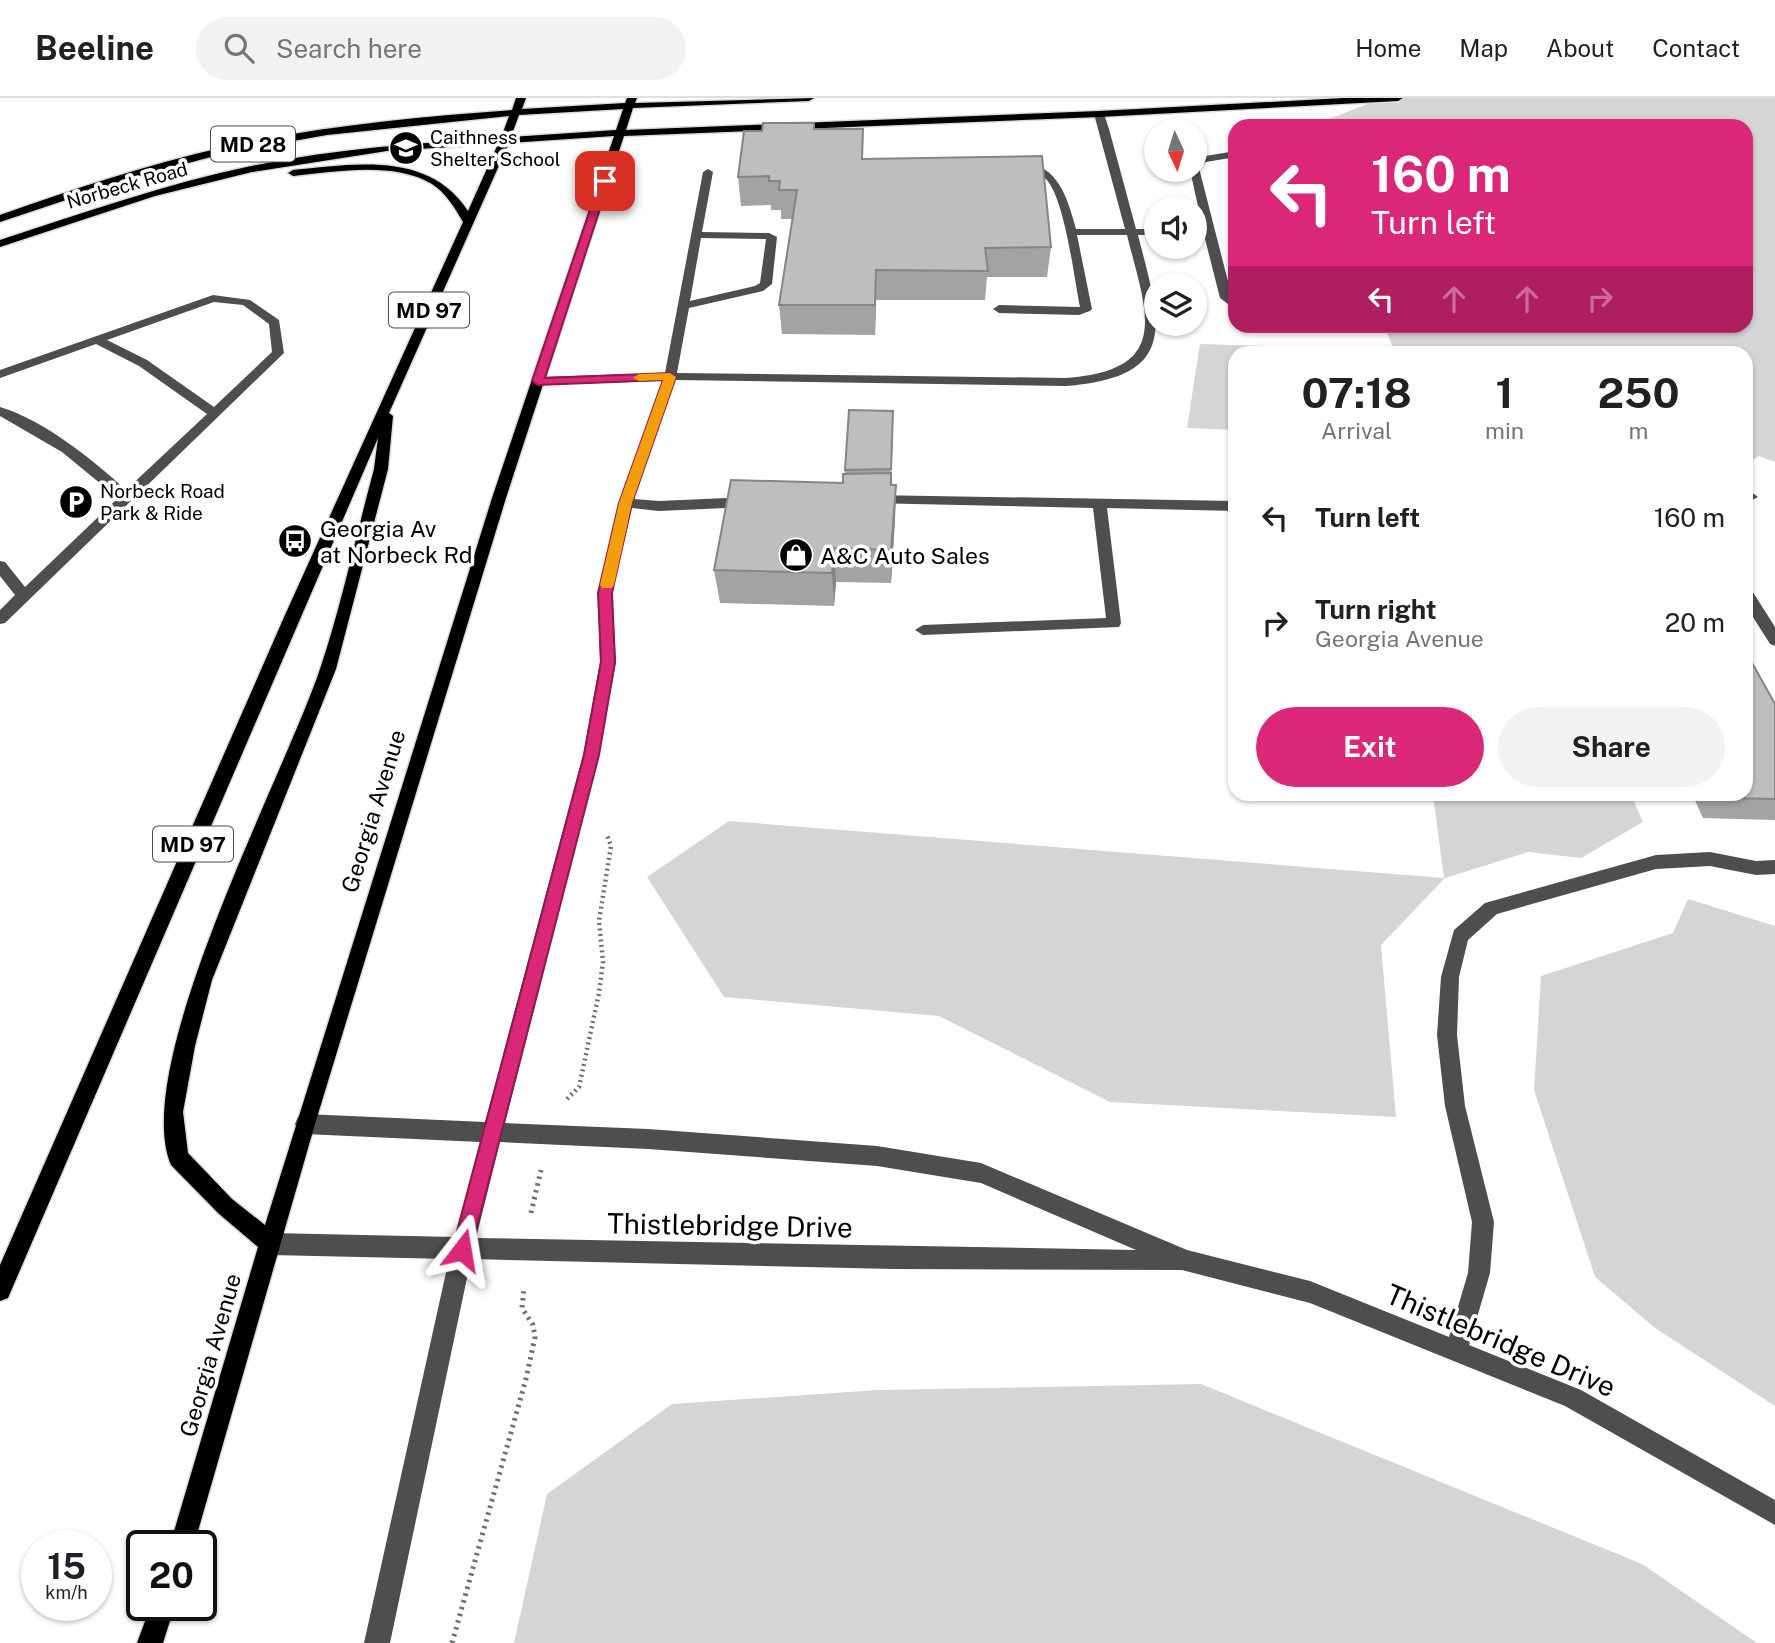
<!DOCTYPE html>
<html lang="en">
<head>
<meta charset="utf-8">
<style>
	body { margin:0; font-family:"Public Sans",sans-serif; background:#f2f2f2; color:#202124; height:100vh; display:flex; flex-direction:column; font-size:26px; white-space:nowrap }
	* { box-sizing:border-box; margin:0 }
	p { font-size:23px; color:#757577 }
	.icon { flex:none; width:38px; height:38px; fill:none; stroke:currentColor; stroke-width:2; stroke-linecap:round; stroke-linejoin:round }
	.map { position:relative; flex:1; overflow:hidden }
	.panel { position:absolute; left:1228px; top:248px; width:525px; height:455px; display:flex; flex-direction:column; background:#fff; border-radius:21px; box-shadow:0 2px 5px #0004 }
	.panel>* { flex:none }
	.top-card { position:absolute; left:1228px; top:21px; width:525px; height:214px; border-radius:21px; box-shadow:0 2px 5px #0004; background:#db2777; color:#fff; overflow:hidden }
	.needle { width:46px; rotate:176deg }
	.buttons { position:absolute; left:1144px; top:21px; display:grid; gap:14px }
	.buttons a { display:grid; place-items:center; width:63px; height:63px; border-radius:50%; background:#fff; box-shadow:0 2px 5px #0004; font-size:35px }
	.speed { position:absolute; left:21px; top:1432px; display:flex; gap:14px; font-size:35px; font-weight:700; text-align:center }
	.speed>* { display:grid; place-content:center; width:91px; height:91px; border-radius:50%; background:#fff; box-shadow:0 2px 5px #0004; line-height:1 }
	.speed small { font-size:18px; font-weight:400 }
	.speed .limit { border:4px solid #111; border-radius:10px; background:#fff; color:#111 }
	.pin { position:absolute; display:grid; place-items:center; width:60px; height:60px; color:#fff; margin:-30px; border-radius:14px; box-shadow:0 4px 10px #0006 }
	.me { position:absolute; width:77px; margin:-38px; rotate:14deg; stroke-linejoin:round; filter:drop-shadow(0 0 5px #0008) }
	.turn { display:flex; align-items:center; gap:24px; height:147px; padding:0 28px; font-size:32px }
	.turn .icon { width:91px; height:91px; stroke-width:2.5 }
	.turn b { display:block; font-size:49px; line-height:60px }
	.lanes { display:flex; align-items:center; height:66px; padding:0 28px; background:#0003; justify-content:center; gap:35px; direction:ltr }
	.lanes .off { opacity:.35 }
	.eta { display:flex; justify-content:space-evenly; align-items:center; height:119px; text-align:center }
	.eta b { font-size:42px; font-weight:700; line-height:49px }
	.action { display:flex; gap:14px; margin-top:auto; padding:14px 28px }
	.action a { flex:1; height:80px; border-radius:42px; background:#db2777; color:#fff; font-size:28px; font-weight:700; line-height:80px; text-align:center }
	.action a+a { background:#f2f2f2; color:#202124 }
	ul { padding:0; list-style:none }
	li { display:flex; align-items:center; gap:21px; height:105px; padding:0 28px }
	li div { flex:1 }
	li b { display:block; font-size:26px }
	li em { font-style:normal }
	header { display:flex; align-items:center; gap:42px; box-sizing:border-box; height:98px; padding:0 35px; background:#fff; border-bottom:2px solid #e0e0e0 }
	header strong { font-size:33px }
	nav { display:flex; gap:38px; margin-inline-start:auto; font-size:24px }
	.search { width:490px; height:63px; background:#f2f2f2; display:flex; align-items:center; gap:18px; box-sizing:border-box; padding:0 24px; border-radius:38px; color:#757577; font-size:26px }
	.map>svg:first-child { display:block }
</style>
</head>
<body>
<header>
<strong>Beeline</strong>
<div class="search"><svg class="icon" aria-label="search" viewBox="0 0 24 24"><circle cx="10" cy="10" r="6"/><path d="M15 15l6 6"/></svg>Search here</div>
<nav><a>Home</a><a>Map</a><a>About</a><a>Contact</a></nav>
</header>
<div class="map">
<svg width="1775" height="1545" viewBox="0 0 1775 1545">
	<rect width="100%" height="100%" fill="#fff"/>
	<path fill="#d5d5d5" d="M1398,0H1775V364L1759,358L1747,365L1746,256H1236L1235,332L1187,330L1200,246L1394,252L1384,228H1746V28H1311L1378,2Z
		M1433,697H1631L1643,724L1581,760L1528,754L1445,780L1381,847L1396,1019L1110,1004L939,918L724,899L647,779L729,723L1444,780Z
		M1688,801L1775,828V1308L1655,1230L1595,1179L1534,992L1541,878L1673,835Z
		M1201,1286L1642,1466L1757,1545H514L547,1396L672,1306L878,1292Z"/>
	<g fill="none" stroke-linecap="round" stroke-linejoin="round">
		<g stroke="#dbdbdb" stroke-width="3">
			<path id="major" d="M516,0H526L522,11L625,5L627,0H637L635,5L814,0L809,3L633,10L626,32L1099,13L1344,0H1403L1398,3L1099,19L624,38L506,400L315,1026L194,1447H170L258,1149L218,1115L171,1067C129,968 284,678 320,571C342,506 356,437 374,371L378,340L8,1200L0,1203V1167L285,517L463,124C455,110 446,95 432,86C393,63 335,74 293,78L288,75L293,72C355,66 429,53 468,113L498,46L387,53L252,74L155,98L0,149V142C83,115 165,86 251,68C334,51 417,45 501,40L509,18L327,37L226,55L132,80L0,124V117C74,91 148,66 225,49C319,28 416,19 512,12ZM623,11L616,32L511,39L519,17ZM614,38L492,400L265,1127L232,1101L188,1055L183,1014L195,948L212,882L336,571L388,371L393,318L389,315L509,45Z
				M151,1507H175L163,1545H137Z"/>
		</g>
		<path stroke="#707070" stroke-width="4.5" stroke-dasharray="2 3.5" stroke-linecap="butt" d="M567,1001L579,989L599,895L603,864L599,823L611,748L607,737"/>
		<path stroke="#707070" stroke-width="5" stroke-dasharray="2.5 4.5" stroke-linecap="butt" d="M531,1115L541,1072
			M452,1545L526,1281L535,1239L533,1227L522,1210L524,1190"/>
		<path fill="#4e4e4e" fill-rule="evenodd" d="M1099,13L1104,16L1109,31L1136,131H1157V137H1138C1160,224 1182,279 1066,288L675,282L634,401L659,403L749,399L756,404L749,409L659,413L632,410L612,495L616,564L599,657L505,1025L648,1031L877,1048L981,1065L1187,1152L1310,1183L1449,1239L1468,1175L1472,1124L1445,1008L1437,937L1441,879L1454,832L1485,805L1656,757L1710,754L1756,763L1775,762V776L1756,777L1710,768L1656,771L1497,816L1468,842L1459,879L1457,937L1465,1008L1494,1124L1490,1175L1469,1247L1581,1292L1775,1402V1427L1565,1308L1310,1205L1182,1172L893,1171L471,1161L390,1545H364L449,1161L271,1157L263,1154L260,1146L263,1138L271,1135L455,1139L480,1044L305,1036L298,1033L295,1026L298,1019L305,1016L485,1024L583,657L600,564L598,495L619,405L663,283L538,287L532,283L538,279L665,275L703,74L708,71L713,74L702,134L769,135L777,139L772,186L763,193L689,210L677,275L1066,280C1174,272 1146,214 1127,137H1077L1092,211L1090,213L1079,217L999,215L993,211L999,207L1080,209C1074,180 1065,101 1046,81C1037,73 1027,73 1015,70V66C1057,61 1067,99 1076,131H1125L1094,16ZM701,140L766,141L760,185L755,188L690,203ZM500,1044L648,1051L877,1068L981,1085L1136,1152L476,1140Z
			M1236,53V59L1206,64L1199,70L1232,199L1236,202V212L1220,200L1204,137H1195V131H1203L1190,72H1195V62L1199,59Z
			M213,197L250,202L279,222L284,255L5,525L0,526V512L15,497L0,478V463L5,464L25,489L118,400L62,354L0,318V309C44,322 93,362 126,392L207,316L139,268L96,246L0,280V272ZM214,204L243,207L269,226L272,254L214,309L147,262L107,242Z
			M1751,394L1758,399L1746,405V396Z
			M872,397L1236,403V413L1107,410L1121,525L1119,529L923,537L915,532L923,527L1106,520L1093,410L867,405V399Z
			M1746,490L1751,491L1775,529V548L1770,546L1746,508Z"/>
		<use href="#major" fill="#000" fill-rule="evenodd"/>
	</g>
	<path fill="#a3a3a3" d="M815,31L863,61L1051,149L1047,179H987L985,202H876L875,237L782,236L779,207L792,121H781V112H771V107L741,108L738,79L762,33Z
		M1236,45V94L1229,72Z
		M893,336L891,387H896L895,421L891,485L836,484L834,508L720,505L714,472L843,385L845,372Z
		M1775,606V722L1703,720L1692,696H1746Z"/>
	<path fill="#858585" d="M876,172V202L875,237V207Z
		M896,387L895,421L891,485V452Z
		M834,450L836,484L834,508L832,475Z"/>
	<path fill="#bebebe" stroke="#858585" stroke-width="2" d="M763,25H814V31H863L862,61L1042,58L1051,149L985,150L988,173L876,172L875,207H779L797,92H779L780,83H769V78L738,79L744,33H762Z
		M849,312L893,313L891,371L845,372Z
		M891,375V387H896L891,452L834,450L832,475L714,472L731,382L843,385V376Z
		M1746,554L1775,606V701L1726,700L1724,696H1746Z"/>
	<path fill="#db2777" stroke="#8e194d" stroke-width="2" d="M605,80L609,83L545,280L670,275L676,279L632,405L612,495L615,564L599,657L471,1152L469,1158L462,1161L455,1158L452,1152L584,657L601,564L598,495L619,405L663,282L538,287L532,283L600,83Z"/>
	<path fill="#f59e0b" d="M670,275L676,279L632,405L614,487L612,490H602L600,487L619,405L663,282L639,283L633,280L639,276Z"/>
	<defs>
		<g id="school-disc" transform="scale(1.75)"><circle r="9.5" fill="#000" stroke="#fff"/><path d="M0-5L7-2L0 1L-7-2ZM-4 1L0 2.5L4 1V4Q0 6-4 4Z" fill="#fff"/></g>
		<g id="parking-disc" transform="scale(1.75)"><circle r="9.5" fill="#000" stroke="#fff"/><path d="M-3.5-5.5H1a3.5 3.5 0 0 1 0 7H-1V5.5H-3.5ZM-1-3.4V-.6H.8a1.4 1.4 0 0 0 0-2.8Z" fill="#fff"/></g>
		<g id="bus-disc" transform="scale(1.75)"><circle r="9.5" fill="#000" stroke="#fff"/><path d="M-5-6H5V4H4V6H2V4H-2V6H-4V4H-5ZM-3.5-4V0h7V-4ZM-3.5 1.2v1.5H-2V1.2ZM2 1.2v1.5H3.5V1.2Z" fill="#fff"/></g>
		<g id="shop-disc" transform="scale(1.75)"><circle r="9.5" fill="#000" stroke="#fff"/><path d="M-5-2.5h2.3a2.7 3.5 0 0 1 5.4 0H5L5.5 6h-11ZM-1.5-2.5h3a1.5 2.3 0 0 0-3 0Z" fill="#fff"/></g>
	</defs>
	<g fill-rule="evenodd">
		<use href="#school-disc" x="406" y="50"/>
		<use href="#parking-disc" x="76" y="404"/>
		<use href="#bus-disc" x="295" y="443"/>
		<use href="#shop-disc" x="796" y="457"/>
	</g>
	<g text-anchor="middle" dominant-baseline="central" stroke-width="7" stroke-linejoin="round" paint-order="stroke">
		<g font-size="19" fill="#000" stroke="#fff" text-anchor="start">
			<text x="430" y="39">Caithness<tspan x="430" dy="22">Shelter School</tspan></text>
			<text x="100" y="393">Norbeck Road<tspan x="100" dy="22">Park &amp; Ride</tspan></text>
		</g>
		<g font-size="19" fill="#000" stroke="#fff">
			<text transform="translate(127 87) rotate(-16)">Norbeck Road</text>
		</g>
		<g fill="#fff" stroke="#4c4c4c" stroke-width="2">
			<rect x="211" y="28.5" width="84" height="35" rx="5"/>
			<rect x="389" y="194.5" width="80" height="35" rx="5"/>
			<rect x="153" y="728.5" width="80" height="35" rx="5"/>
		</g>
		<g font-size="21" font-weight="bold" fill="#000">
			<text x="253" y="46">MD 28</text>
			<text x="429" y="212">MD 97</text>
			<text x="193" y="746">MD 97</text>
		</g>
		<g font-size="23" fill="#000" stroke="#fff" text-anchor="start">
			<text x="320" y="430">Georgia Av<tspan x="320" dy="26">at Norbeck Rd</tspan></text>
			<text x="820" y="457">A&amp;C Auto Sales</text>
		</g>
		<g font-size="23" fill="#000" stroke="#fff">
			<text transform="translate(373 713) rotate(-73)">Georgia Avenue</text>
			<text transform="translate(210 1257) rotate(-74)">Georgia Avenue</text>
		</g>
		<g font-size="28" fill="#000" stroke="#fff">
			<text transform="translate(730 1127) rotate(1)">Thistlebridge Drive</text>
			<text transform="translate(1501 1242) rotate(23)">Thistlebridge Drive</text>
		</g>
	</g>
</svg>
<div class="buttons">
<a><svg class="needle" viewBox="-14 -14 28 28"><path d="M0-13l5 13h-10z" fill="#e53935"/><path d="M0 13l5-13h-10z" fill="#757577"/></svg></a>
<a><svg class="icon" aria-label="sound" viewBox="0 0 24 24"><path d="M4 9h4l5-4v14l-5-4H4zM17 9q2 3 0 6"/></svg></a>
<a><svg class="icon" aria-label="layers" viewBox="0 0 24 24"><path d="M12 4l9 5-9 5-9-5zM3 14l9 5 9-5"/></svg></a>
</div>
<div class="speed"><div>15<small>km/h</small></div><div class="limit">20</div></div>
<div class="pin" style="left:605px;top:83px;background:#d93025"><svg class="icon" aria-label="arrive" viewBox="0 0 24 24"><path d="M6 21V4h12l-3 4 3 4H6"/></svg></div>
<svg class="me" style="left:462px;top:1152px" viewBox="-20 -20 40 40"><path d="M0-17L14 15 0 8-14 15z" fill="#db2777" stroke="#fff" stroke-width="4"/></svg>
<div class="top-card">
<div class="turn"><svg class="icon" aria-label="left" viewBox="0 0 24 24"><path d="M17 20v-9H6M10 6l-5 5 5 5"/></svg><div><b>160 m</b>Turn left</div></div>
<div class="lanes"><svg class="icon" aria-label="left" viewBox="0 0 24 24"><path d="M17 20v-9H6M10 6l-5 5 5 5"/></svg><svg class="icon off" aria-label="ahead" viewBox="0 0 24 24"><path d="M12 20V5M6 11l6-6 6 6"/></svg><svg class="icon off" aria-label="ahead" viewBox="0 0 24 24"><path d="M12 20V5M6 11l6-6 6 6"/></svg><svg class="icon off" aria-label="right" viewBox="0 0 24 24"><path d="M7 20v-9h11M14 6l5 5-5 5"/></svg></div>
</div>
<section class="panel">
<div class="eta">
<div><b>07:18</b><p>Arrival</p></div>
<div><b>1</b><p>min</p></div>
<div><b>250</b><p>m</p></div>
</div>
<ul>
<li><svg class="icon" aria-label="left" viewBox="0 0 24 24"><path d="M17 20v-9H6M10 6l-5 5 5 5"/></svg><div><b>Turn left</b></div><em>160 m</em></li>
<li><svg class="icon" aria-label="right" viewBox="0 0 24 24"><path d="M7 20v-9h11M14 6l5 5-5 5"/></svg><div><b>Turn right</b><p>Georgia Avenue</p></div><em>20 m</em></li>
</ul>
<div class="action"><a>Exit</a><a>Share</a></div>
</section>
</div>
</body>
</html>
